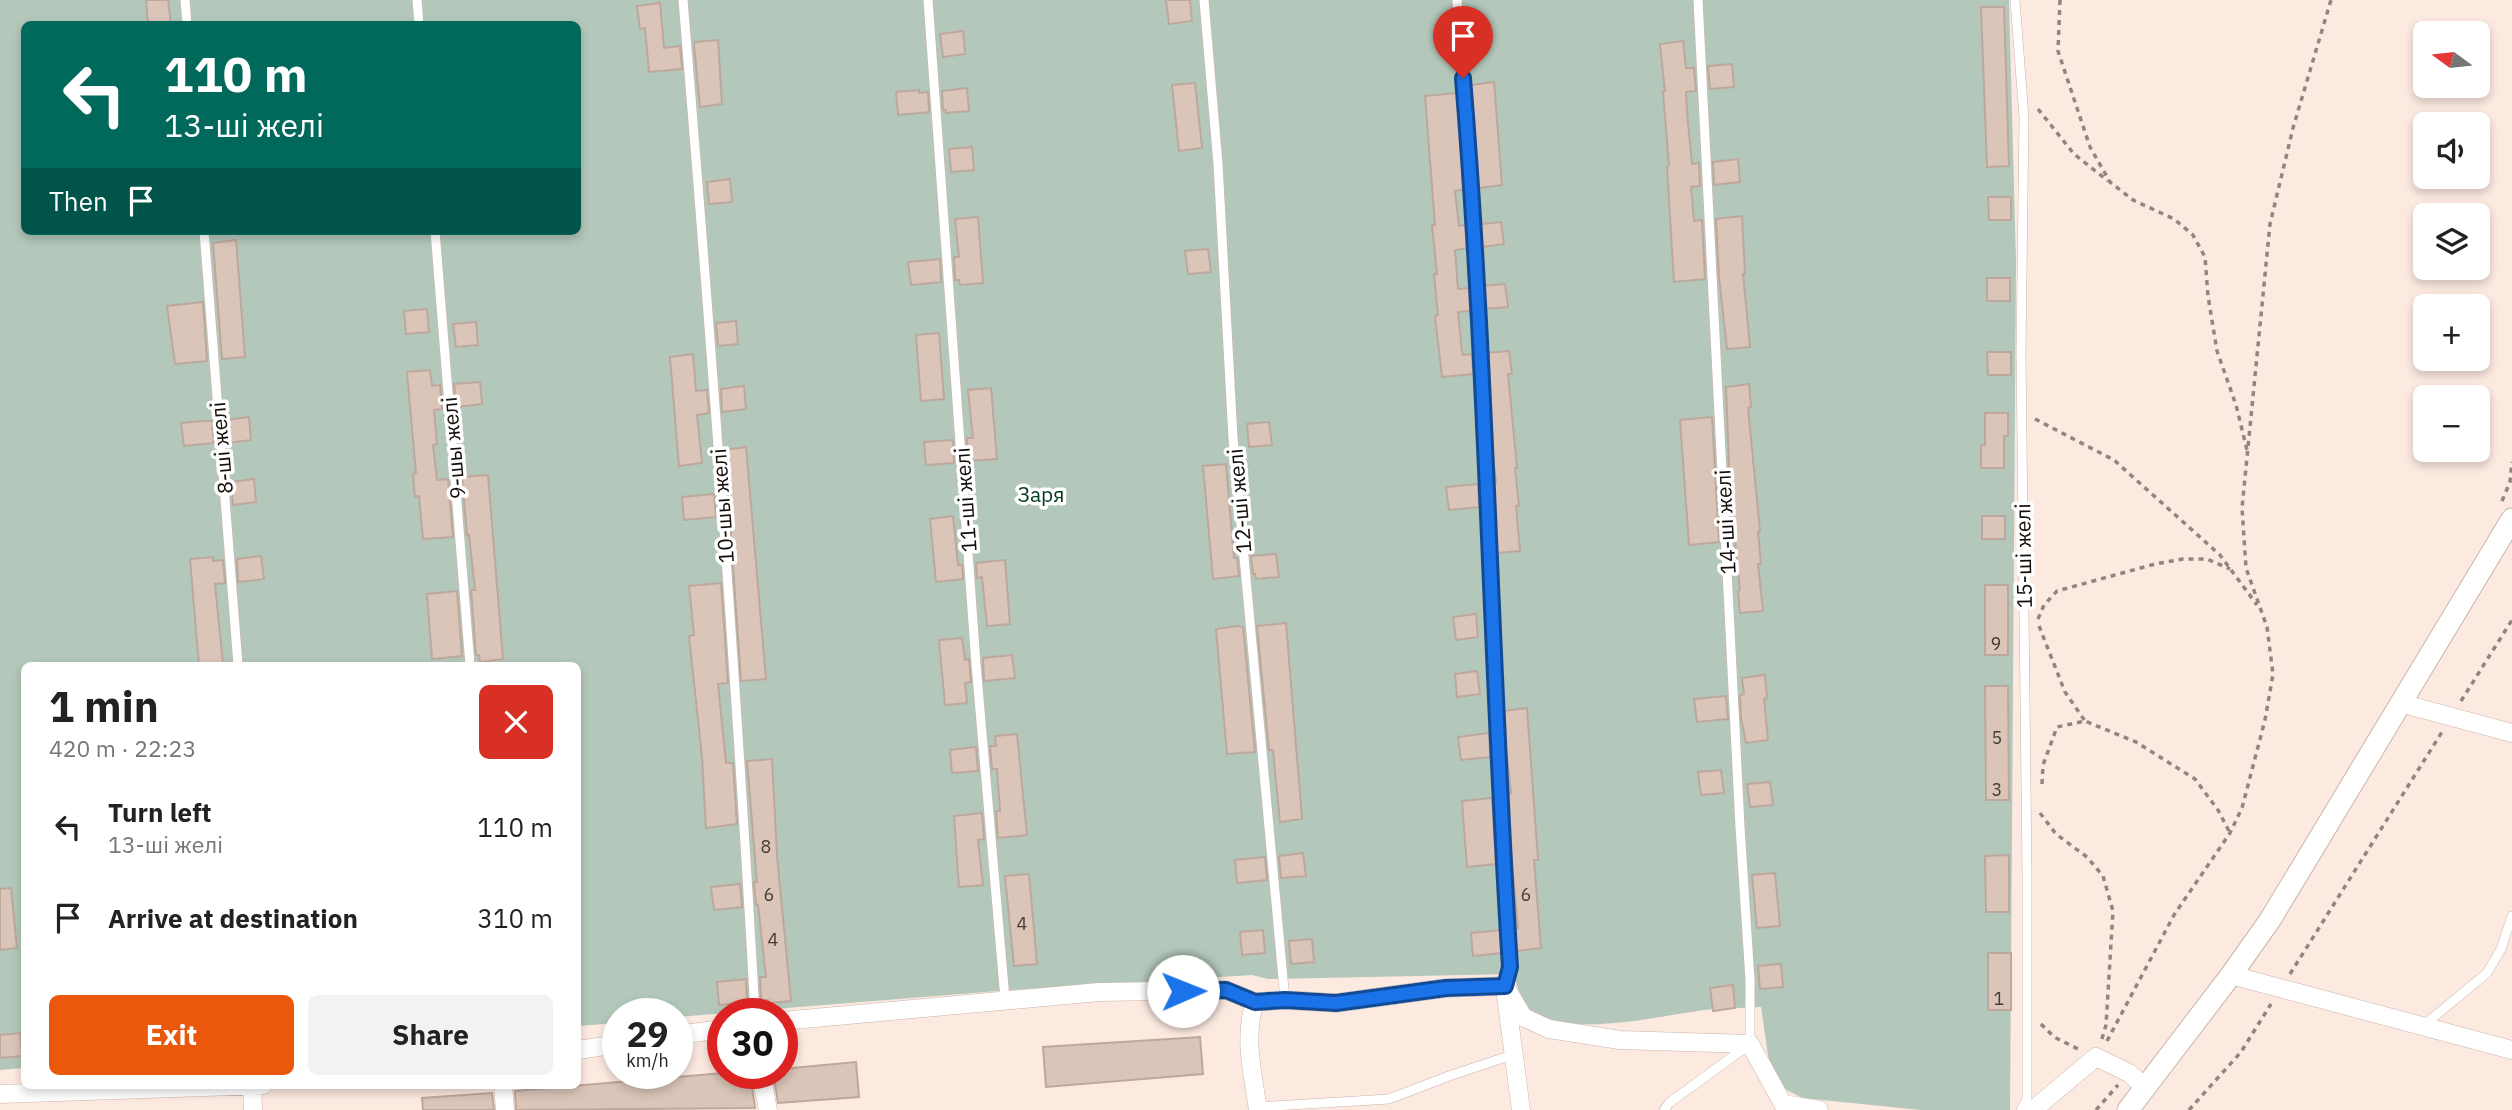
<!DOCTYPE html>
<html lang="en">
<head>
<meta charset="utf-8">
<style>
	body { margin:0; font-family:"IBM Plex Sans",sans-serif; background:#f2f2f2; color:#222; height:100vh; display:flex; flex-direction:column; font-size:26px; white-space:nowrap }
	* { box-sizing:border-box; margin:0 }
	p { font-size:23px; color:#767676 }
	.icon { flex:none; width:38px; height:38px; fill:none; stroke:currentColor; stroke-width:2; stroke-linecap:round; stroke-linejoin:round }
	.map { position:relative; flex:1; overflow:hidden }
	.details { position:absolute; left:21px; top:662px; width:560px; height:427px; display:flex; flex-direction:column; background:#fff; border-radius:10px; box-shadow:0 4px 10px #0003 }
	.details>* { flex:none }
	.top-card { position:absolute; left:21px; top:21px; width:560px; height:214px; border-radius:10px; box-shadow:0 4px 10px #0003; background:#00695c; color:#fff; overflow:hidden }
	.needle { width:46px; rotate:285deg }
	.fabs { position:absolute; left:2413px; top:21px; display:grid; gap:14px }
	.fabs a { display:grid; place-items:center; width:77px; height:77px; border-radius:10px; background:#fff; box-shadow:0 4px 10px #0003; font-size:35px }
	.speed { position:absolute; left:602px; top:998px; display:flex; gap:14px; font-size:35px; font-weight:700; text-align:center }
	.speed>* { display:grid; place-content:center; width:91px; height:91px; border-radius:50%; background:#fff; box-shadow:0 4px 10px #0003; line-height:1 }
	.speed small { font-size:18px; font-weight:400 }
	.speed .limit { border:10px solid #d22; background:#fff; color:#111 }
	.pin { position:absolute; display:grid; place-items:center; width:60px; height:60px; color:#fff; margin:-72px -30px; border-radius:50% 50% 50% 0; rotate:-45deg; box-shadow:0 0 7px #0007 }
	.pin .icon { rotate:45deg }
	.me { position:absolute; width:77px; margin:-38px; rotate:89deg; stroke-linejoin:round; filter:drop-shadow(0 0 5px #0008) }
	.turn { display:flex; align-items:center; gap:24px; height:147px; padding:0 28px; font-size:32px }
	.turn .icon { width:91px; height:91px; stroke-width:2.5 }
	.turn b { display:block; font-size:49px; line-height:60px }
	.then { display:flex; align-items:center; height:66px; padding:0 28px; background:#0003; gap:14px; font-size:26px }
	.round { display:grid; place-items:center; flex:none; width:74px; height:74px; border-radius:10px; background:#f2f2f2 }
	.summary { display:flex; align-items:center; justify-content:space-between; height:119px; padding:0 28px }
	h1 { font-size:42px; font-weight:800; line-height:52px }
	.cta { display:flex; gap:14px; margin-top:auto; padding:14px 28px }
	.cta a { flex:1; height:80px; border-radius:10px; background:#ea580c; color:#fff; font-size:28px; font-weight:800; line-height:80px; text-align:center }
	.cta a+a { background:#f2f2f2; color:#222 }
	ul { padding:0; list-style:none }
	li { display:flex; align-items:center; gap:21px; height:91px; padding:0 28px }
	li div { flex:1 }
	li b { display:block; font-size:26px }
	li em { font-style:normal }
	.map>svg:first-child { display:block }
</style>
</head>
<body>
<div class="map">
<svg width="2512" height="1110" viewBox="0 0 2512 1110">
	<rect width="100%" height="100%" fill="#fce9e0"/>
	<path fill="#b3c7ba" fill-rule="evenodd" d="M0,0H2009L2016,262L2010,1110H1921L1802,1098L1772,1082L1761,1007C1745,1008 1729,1008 1713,1009C1665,1014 1574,1039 1532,1012C1521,1005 1517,986 1514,974L1268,979L1252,975L1010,990L677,1017V1013H618V1023L578,1026V665H24V1068L0,1070ZM24,24H578V231H24Z"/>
	<path fill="#dbc5b9" stroke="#bea89d" stroke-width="2" d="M146,0H168L171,24H148Z
		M1166,0H1190L1192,21L1169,24Z
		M660,3L664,48L680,46L682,69L649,72L645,28L640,29L637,6Z
		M1981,7H2004L2009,166L1987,167Z
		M963,31L965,54L943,57L940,34Z
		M718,40L722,104L700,107L694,45L695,42Z
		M1683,41L1686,68H1694L1696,91L1686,92L1687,112L1692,164L1699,163L1700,186L1691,187L1694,221L1702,220L1705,279L1674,282L1667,167L1669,166L1663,91H1665L1660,44Z
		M1732,64L1734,87L1710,89L1708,66Z
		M1494,82L1502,185L1479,188L1471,85Z
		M1195,83L1202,148L1179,151L1172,85Z
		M967,88L969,111L946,113V110H943L942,91Z
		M919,90V93L928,92L929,112L898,115L896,92Z
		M1457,93L1465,189L1455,191L1459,226L1467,225L1468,248L1455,250L1458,289L1469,288L1470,311L1458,312L1462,352L1463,355L1472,354L1473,374L1442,377L1435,316L1438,315L1434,274H1437L1432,225H1435L1425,96Z
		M972,147L974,170L951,172L949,149Z
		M1738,159L1740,182L1714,185L1713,162Z
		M730,179L732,202L709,204L707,182Z
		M1988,197H2011V220H1989Z
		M1742,216L1745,274H1743L1750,347L1727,349L1719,277L1716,219Z
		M978,217L983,283L960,285L959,280H955L954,257H959L955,219Z
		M1501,222L1504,244L1482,247L1481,224Z
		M236,240L245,357L222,359L213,243Z
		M1208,249L1211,272L1188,274L1185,251Z
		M940,259L941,282L911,285L908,262Z
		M1987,278H2010V301H1987Z
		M1505,284L1508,307L1484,309L1483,286Z
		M203,302L207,361L175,364L167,306Z
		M427,309L429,332L406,334L404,311Z
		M736,321L738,344L718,346L716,323Z
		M476,322L478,345L456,347L453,324Z
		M939,333L944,399L921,401L916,335Z
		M1509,351L1512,374H1508L1517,468H1515L1519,506H1516L1520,551L1497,553L1492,483L1496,482L1489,422L1486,353Z
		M1987,352H2011V375H1988Z
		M693,354L696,391L707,390L709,413L697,415L702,463L679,466L670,357Z
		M430,370L432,386L440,385L442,409L434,410L437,444L433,445L437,480L448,479L453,537L423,539L419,496L415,497L413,474L416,473L407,372Z
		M480,382L482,404L456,407L454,384Z
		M1749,384L1751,407L1748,408L1760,531L1758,532L1761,564H1758L1763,611L1740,613L1738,591L1740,590L1735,540L1732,541L1726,387Z
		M744,386L746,409L722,412L721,389Z
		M991,388L997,459L968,461L967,438H973L968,390Z
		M1985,413H2008V436H2004V468H1981V445H1985Z
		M249,417L251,440L228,443L226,420Z
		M1712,417L1719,542L1689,545L1680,420Z
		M204,421H212L214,443L184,446L181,423Z
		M1269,422L1272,445L1249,447L1247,424Z
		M953,440L954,463L926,465L924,442Z
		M746,447L766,679L741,681L725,450Z
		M1226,464L1234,558H1237L1239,576L1213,579L1203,466Z
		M488,475L503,659L480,662L479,655H476L471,590H475L469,535H467L462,477Z
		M254,479L256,502L233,505L231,482Z
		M1478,484L1479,507L1449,510L1446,487Z
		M714,494L716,517L684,520L682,497Z
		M953,516L958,565H962L963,579L936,582L930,519Z
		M1982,516H2005V539H1982Z
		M1276,554L1279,577L1256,579L1255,574H1253L1251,556Z
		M261,556L264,579L238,582L237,559Z
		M213,557V561L223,560L225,583L215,584L223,665H199L190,559Z
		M1005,560L1010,624L987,626L982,577L977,578L976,563Z
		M721,583L728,683L718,684L726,763H733L737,824L706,828L702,757L689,636L694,635L689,586Z
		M1985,585H2008V655H1985Z
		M457,591L462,656L432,659L427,594Z
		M1476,614L1478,637L1456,640L1453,617Z
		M1286,623L1302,819L1280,822L1273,750H1269L1257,626Z
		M1238,626L1243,627L1255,752L1227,754L1216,629Z
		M962,638L965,660L969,659L971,682L965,683L967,703L945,705L939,640Z
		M1012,655L1015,678L984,681L983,658Z
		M1477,671L1480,694L1457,697L1455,674Z
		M1765,675L1767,698L1764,699L1768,740L1746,743L1741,718L1740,695L1744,694L1742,678Z
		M1985,686H2008L2009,800H1986Z
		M1726,696L1728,719L1697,722L1694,699Z
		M1527,708L1538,860H1534L1541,948L1516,951L1514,928H1518L1506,797L1511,793L1507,755H1504L1503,732H1506L1503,711Z
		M1489,733L1490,757L1461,760L1458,737Z
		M1017,734L1027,835L998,838L996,811H1000L997,769H992L990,746H996L995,736Z
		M976,747L978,771L952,773L950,750Z
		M772,759L777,856L791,1001L769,1003L768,1000H761L760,977H766L758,905H756L754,882H757L747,761Z
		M1721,770L1724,793L1701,795L1698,772Z
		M1770,782L1773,805L1750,807L1747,784Z
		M1492,798L1496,864L1467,867L1462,801Z
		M982,813L984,839L978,840L983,885L959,887L954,816Z
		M1303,853L1306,876L1281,878L1279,856Z
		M2009,855V912H1986L1985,856Z
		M1265,857L1267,880L1237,883L1235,860Z
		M1775,873L1780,926L1757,928L1752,875Z
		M1029,874L1037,964L1014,966L1005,876Z
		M740,884L742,907L714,910L711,887Z
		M11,888L17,948L0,950V889Z
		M1263,930L1265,953L1242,955L1240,932Z
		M1501,930L1502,953L1473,956L1471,933Z
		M1312,939L1314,962L1291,964L1289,941Z
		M1988,953H2011V1010H1988Z
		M1781,964L1783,987L1760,989L1758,966Z
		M746,979L747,1002L719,1005L717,982Z
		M1733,985L1735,1008L1713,1011L1710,988Z
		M20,1033L22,1056L0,1058V1035Z
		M1200,1037L1203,1074L1046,1087L1043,1047Z
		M856,1062L859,1097L778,1103L773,1073H782V1069Z
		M723,1073H750L755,1108L516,1110L515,1091Z
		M492,1093L494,1110H423L422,1098Z"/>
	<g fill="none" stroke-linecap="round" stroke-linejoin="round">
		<g stroke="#cbb5aa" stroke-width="10">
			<path id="service" d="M185,0L187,24
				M417,0L419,24
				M683,0C711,337 736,675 755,1013
				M928,0L976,664L1005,999
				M1204,0L1218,164L1233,438L1285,1000
				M1457,0L1473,207L1498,783L1510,967L1505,986
				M2015,0L2024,118L2021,353L2027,872V1099L2021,1110
				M204,231L238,665
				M435,231L470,665
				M2424,1025L2487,973L2501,949L2512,916
				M1257,1107L1389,1099L1449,1076L1512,1055
				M1664,1110L1669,1103L1750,1044V980L1740,827L1698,0"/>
		</g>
		<g stroke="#cbb5aa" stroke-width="19">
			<path id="minor" d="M2400,703L2512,733
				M2231,975L2512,1050
				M1506,996L1521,1110
				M1255,1002C1243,1036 1253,1075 1258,1110
				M782,1021L1099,992L1226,990L1255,1002L1285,1000L1336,1003L1446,988L1505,986L1523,1017L1549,1029L1620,1040L1750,1044L1783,1104L1819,1110
				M677,1035L723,1029
				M578,1050L618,1044
				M761,1073L768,1110
				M503,1085L505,1110
				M252,1086L253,1110
				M0,1094L263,1085
				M2033,1110L2096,1057L2129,1073L2146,1088"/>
		</g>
		<g stroke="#cbb5aa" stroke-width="23">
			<path id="tertiary" d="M2128,1110L2231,975L2270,920L2512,519"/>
		</g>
		<path stroke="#92847e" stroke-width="3.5" stroke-dasharray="5 5" stroke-linecap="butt" d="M2060,0L2058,51L2090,147L2110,182L2133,200L2174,219L2193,235L2205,257L2208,296L2217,351L2236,405L2247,450
			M2038,109L2074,154L2108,181
			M2035,419L2114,460L2220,555L2257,605
			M2502,501L2510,482L2512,462
			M2038,619L2044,605L2057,591L2155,564L2183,559H2207L2230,569
			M2039,626L2065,692L2085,721
			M2461,701L2512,620
			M2042,784L2043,765L2057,727L2085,721L2136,742L2195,779L2218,810L2230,833
			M2040,813L2056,834L2087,857L2103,876L2113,911L2106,1025L2101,1042
			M2290,974L2442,732
			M2041,1024L2054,1037L2078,1049
			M2107,1041L2174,915L2230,833L2242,808L2265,720L2273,674L2267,627L2246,568L2242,508L2270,224L2293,128L2331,0
			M2096,1110L2118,1085
			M2189,1110L2241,1052L2271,1004"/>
		<use href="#service" stroke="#fff" stroke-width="9"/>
		<use href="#minor" stroke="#fff" stroke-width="18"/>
		<use href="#tertiary" stroke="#fff" stroke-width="21"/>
	</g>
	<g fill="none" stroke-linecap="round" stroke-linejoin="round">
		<g stroke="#114b97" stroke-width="18">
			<path id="route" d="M1183,991L1226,990L1255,1002L1285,1000L1336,1003L1446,988L1505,986L1510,967C1491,671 1487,373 1463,78"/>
		</g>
		<use href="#route" stroke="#1a73e8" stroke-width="12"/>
	</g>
	<g text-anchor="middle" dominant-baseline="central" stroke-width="7" stroke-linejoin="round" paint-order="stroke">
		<g font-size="18" fill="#463b35">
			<text x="1996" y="643">9</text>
			<text x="1997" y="737">5</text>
			<text x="1997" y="789">3</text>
			<text x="766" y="846">8</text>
			<text x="769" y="894">6</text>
			<text x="1526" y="894">6</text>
			<text x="1022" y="923">4</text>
			<text x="773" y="939">4</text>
			<text x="1999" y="998">1</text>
		</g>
		<g font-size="21" fill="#140d09" stroke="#fff">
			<text transform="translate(221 448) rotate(-95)">8-ші желі</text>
			<text transform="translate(453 448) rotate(-95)">9-шы желі</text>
			<text transform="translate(965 500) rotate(-94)">11-ші желі</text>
			<text transform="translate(1239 501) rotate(-95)">12-ші желі</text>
			<text transform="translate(722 506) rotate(-94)">10-шы желі</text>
			<text transform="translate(1725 522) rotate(-93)">14-ші желі</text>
			<text transform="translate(2023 556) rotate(-91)">15-ші желі</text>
		</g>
		<g font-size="21" fill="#023b21" stroke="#fff">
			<text x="1041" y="494">Заря</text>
		</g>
	</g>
</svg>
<div class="fabs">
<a><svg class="needle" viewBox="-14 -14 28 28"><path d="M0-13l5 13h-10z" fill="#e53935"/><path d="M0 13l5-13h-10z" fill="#767676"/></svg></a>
<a><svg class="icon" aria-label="sound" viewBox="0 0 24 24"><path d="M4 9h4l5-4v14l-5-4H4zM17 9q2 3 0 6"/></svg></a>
<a><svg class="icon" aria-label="layers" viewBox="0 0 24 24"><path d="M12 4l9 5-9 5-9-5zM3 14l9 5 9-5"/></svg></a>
<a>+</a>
<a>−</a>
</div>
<div class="speed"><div>29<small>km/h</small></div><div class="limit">30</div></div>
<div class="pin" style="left:1463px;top:78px;background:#d93025"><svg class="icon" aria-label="arrive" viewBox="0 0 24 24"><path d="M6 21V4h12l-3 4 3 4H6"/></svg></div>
<svg class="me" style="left:1183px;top:991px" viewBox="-20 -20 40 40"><circle r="19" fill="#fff"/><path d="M0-13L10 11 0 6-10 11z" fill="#1a73e8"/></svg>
<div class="top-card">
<div class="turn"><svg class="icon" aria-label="left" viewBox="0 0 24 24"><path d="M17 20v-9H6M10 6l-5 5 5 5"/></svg><div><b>110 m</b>13-ші желі</div></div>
<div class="then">Then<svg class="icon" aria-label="arrive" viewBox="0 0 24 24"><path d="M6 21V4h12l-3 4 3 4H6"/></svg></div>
</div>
<section class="details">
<div class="summary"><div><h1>1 min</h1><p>420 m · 22:23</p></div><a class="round" style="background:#d93025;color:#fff"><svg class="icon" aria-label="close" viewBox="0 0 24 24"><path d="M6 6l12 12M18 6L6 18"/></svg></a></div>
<ul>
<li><svg class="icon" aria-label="left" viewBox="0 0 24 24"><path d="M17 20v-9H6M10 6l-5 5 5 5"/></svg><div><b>Turn left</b><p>13-ші желі</p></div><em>110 m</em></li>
<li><svg class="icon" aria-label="arrive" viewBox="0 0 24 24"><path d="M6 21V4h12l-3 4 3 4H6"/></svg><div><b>Arrive at destination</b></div><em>310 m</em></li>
</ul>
<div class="cta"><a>Exit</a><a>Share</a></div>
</section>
</div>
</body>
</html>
